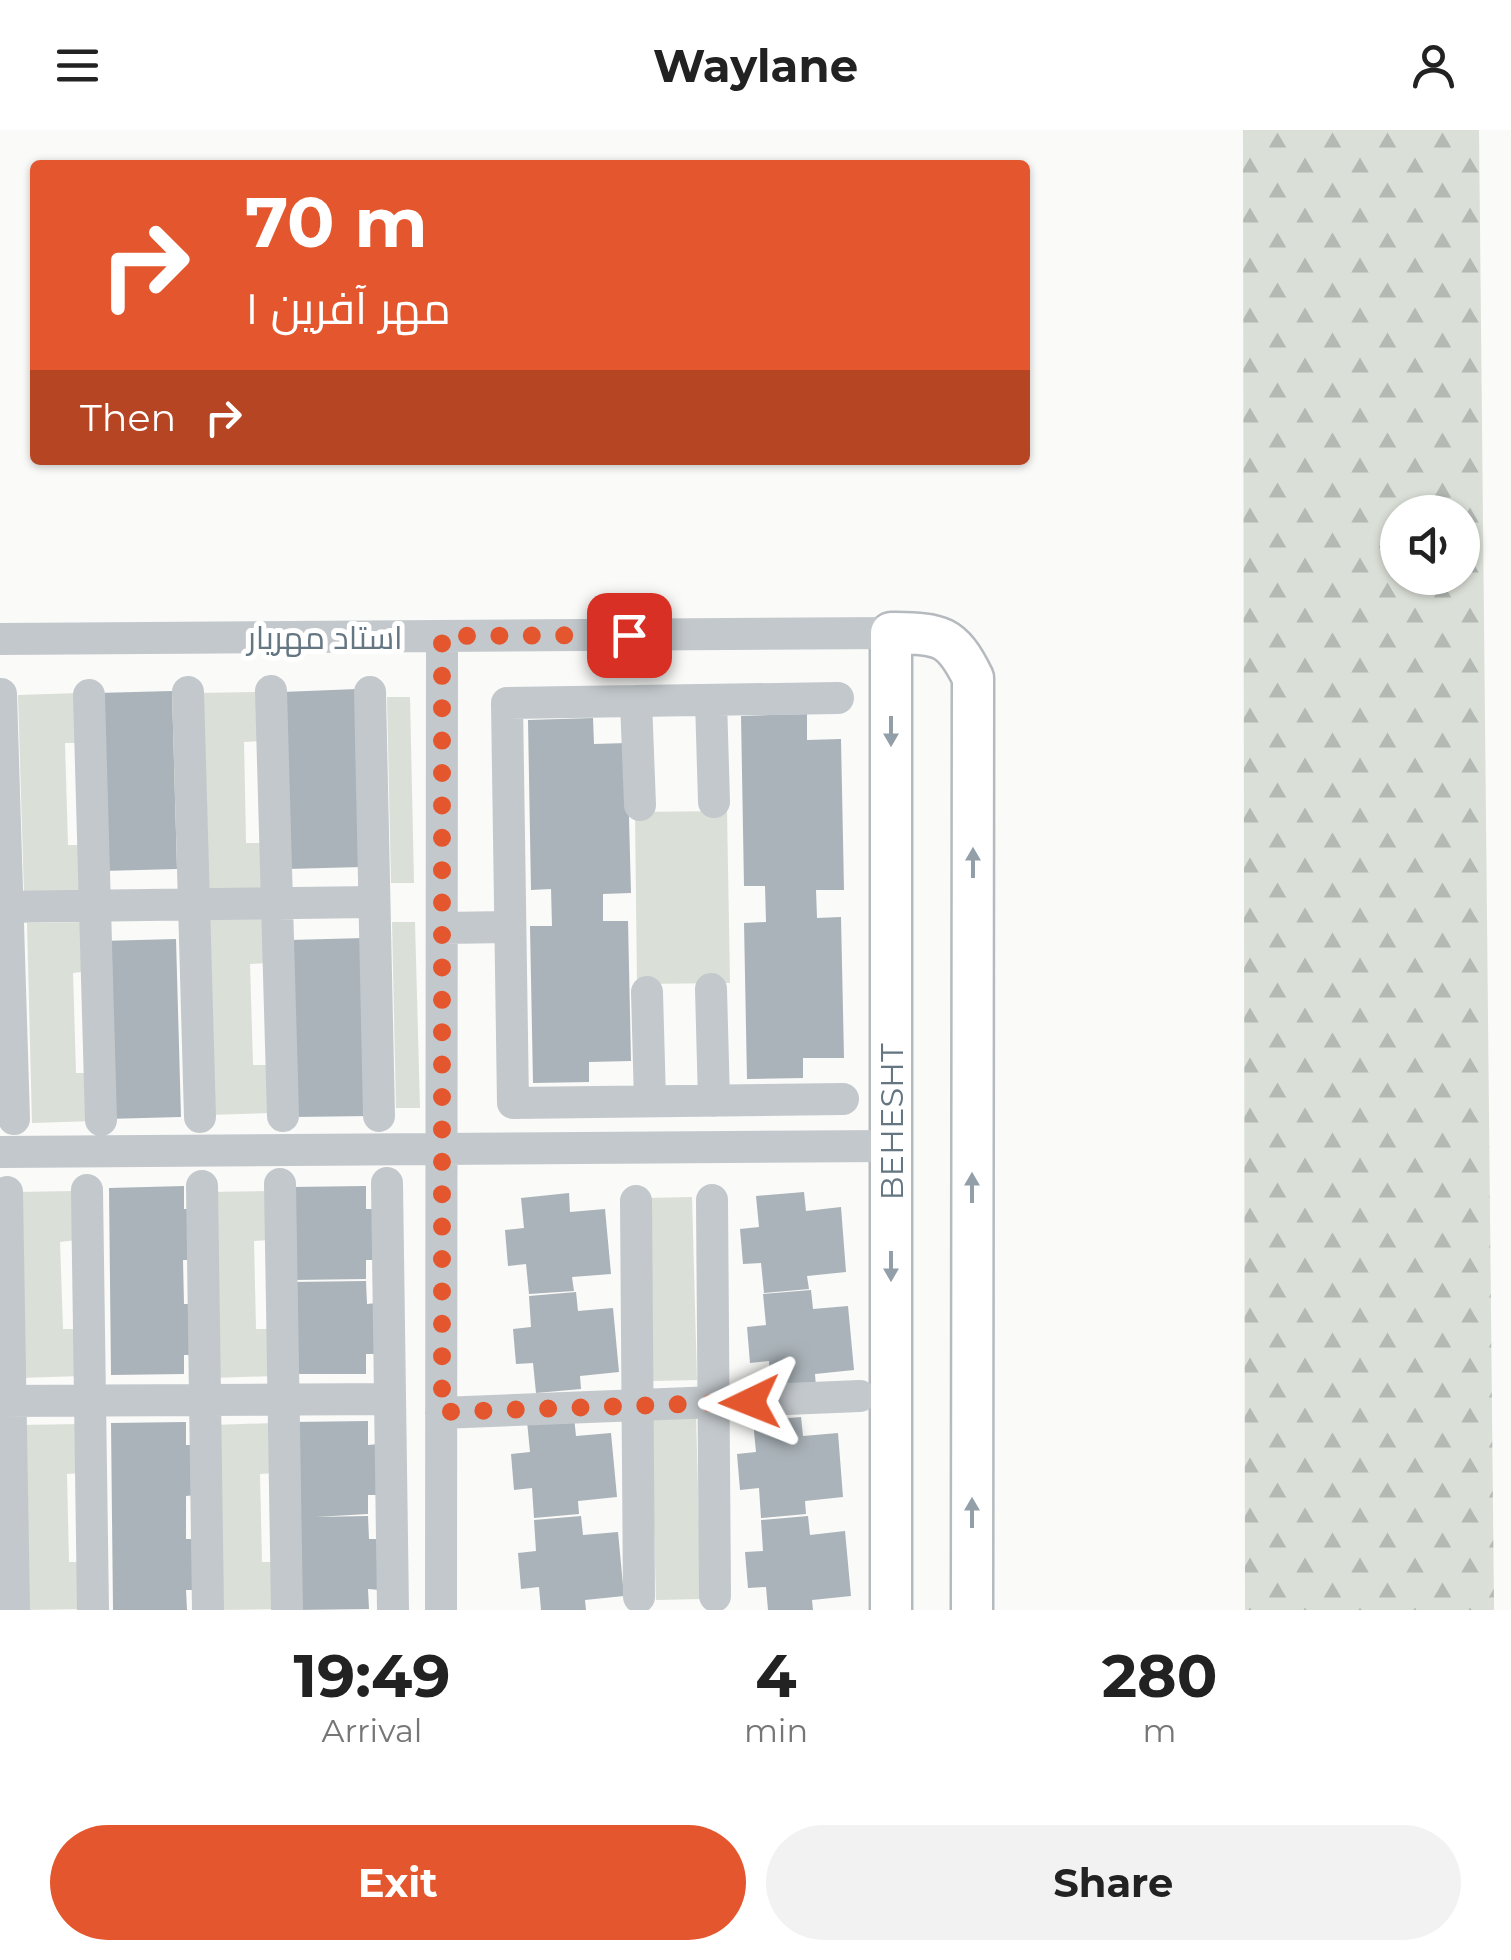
<!DOCTYPE html>
<html lang="en">
<head>
<meta charset="utf-8">
<style>
	body { margin:0; font-family:Montserrat,Cairo,sans-serif; background:#f2f2f2; color:#222; height:100vh; display:flex; flex-direction:column; font-size:38px; white-space:nowrap }
	* { box-sizing:border-box; margin:0 }
	p { font-size:32px; color:#767676 }
	.icon { flex:none; width:55px; height:55px; fill:none; stroke:currentColor; stroke-width:2; stroke-linecap:round; stroke-linejoin:round }
	.map { position:relative; height:1480px; overflow:hidden }
	.sheet { display:flex; flex-direction:column; background:#fff; flex:1 }
	.sheet>* { flex:none }
	.banner { position:absolute; left:30px; top:30px; width:1000px; height:305px; border-radius:10px; box-shadow:0 2px 8px #0004; background:#e4572e; color:#fff; overflow:hidden }
	.tools { position:absolute; left:1380px; top:365px; display:grid; gap:20px }
	.tools a { display:grid; place-items:center; width:100px; height:100px; border-radius:50%; background:#fff; box-shadow:0 2px 8px #0004; font-size:50px }
	.pin { position:absolute; display:grid; place-items:center; width:85px; height:85px; color:#fff; margin:-42px; border-radius:20px; box-shadow:0 5px 15px #0006 }
	.me { position:absolute; width:110px; margin:-55px; rotate:268deg; stroke-linejoin:round; filter:drop-shadow(0 0 8px #0008) }
	.turn { display:flex; align-items:center; gap:35px; height:210px; padding:0 50px; font-size:45px }
	.turn .icon { width:130px; height:130px; stroke-width:2.5 }
	.turn b { display:block; font-size:70px; line-height:85px }
	.then { display:flex; align-items:center; height:95px; padding:0 50px; background:#0003; gap:20px; font-size:38px }
	.eta { display:flex; justify-content:space-evenly; align-items:center; height:170px; text-align:center }
	.eta b { font-size:60px; font-weight:700; line-height:70px }
	.primary-button { display:flex; gap:20px; margin-top:auto; padding:20px 50px }
	.primary-button a { flex:1; height:115px; border-radius:60px; background:#e4572e; color:#fff; font-size:40px; font-weight:700; line-height:115px; text-align:center }
	.primary-button a+a { background:#f2f2f2; color:#222 }
	header { display:flex; justify-content:space-between; align-items:center; height:130px; padding:0 50px; background:#fff; font-size:45px; font-weight:700 }
	.map>svg:first-child { display:block }
</style>
</head>
<body>
<header><svg class="icon" aria-label="menu" viewBox="0 0 24 24"><path d="M4 6h16M4 12h16M4 18h16"/></svg>Waylane<svg class="icon" aria-label="person" viewBox="0 0 24 24"><circle cx="12" cy="8" r="4"/><path d="M4 21q1-7 8-7t8 7"/></svg></header>
<div class="map">
<svg width="1511" height="1480" viewBox="0 0 1511 1480">
	<defs>
		<pattern id="forest-firs" width="22" height="20" patternUnits="userSpaceOnUse" patternTransform="scale(2.5)"><rect width="22" height="20" fill="#dadfd7"/><path d="M5 1l3.5 6h-7zM16 11l3.5 6h-7z" fill="#b4b9b4"/></pattern>
	</defs>
	<rect width="100%" height="100%" fill="#fafaf8"/>
	<path fill="#dadfd7" d="M259,562L260,611L244,612L246,713H263L265,761L202,763L197,563Z
		M80,563L82,613H65L68,715H85L86,763L24,764L18,565Z
		M387,567H410L414,753H391Z
		M727,681L730,853L637,854L635,682Z
		M265,784L266,833L250,834L253,935H270L271,983L209,985L204,785Z
		M88,792L89,841L73,843L76,943H93L94,991L32,993L27,793Z
		M392,792H415L420,978H396Z
		M76,1061L77,1110L60,1112L63,1199H81L82,1246L19,1248L14,1062Z
		M269,1061L270,1110L254,1111L256,1199H274L275,1246L212,1248L207,1062Z
		M692,1067L697,1250L652,1251L647,1068Z
		M696,1285L701,1469L656,1470L651,1287Z
		M275,1293L276,1343L260,1344L262,1432H280L281,1479L218,1480L213,1295Z
		M82,1294L83,1343L67,1344L69,1432H87L88,1479L25,1480L20,1295Z"/>
	<path fill="url(#forest-firs)" fill-rule="evenodd" d="M1243,0H1479L1494,1480H1245ZM1398,382H1462V448H1398Z"/>
	<path fill="#aab3b9" d="M357,559L362,737L287,739L282,562Z
		M172,561L177,739L102,741L97,563Z
		M807,584V610L841,609L844,760H816L817,788L841,787L844,928H803V948L747,949L744,793L766,792L765,756H744L741,586Z
		M593,588L594,614L627,613L631,763L603,764V791H628L631,931L589,932V952L533,953L530,796H552L551,759L531,760L528,590Z
		M365,808L370,986L294,987L290,810Z
		M176,809L181,987L106,989L101,811Z
		M184,1056V1079H194L195,1130H183L184,1174H195L196,1225H184V1244L111,1245L109,1058Z
		M366,1056V1079H377V1130H366V1149L293,1150L291,1057Z
		M804,1062L806,1081L841,1077L846,1142L807,1146L809,1159L764,1163L761,1133L743,1134L740,1099L759,1097L756,1066Z
		M569,1063L570,1082L605,1079L611,1144L572,1147L574,1161L529,1164L526,1134L508,1136L505,1100L524,1098L521,1068Z
		M366,1151L367,1174L377,1173L378,1224H366V1244H294L292,1152Z
		M811,1160L813,1179L848,1176L854,1240L815,1244L816,1257L771,1261L769,1231L750,1233L747,1197L766,1195L763,1164Z
		M576,1162L578,1181L613,1178L619,1242L580,1246L581,1259L536,1263L533,1233L516,1234L513,1199L531,1197L529,1166Z
		M574,1287L576,1306L611,1303L617,1367L578,1371L579,1384L534,1388L532,1358L514,1360L511,1324L530,1322L527,1291Z
		M801,1287L803,1306L838,1303L843,1367L805,1371L806,1384L761,1388L759,1358L740,1360L737,1324L756,1322L753,1291Z
		M368,1291V1315L379,1314L380,1365H368V1384L315,1387L368,1386L369,1409H379L380,1460L368,1459L369,1479L296,1480L293,1292Z
		M186,1292V1315H196L197,1365L186,1366V1409H197L198,1460H186L187,1480H113L111,1293Z
		M581,1386L583,1405L618,1402L624,1466L585,1470L586,1480H541L539,1457L521,1459L518,1423L536,1421L534,1390Z
		M808,1386L810,1405L845,1401L851,1466L812,1470L813,1480H768L766,1457L748,1458L745,1422L763,1421L761,1390Z"/>
	<g fill="none" stroke-linecap="round" stroke-linejoin="round">
		<g stroke="#b5babe" stroke-width="45">
			<path id="major" d="M891,1480V503C939,504 951,503 973,548L972,1480"/>
		</g>
		<path stroke="#c3c8cc" stroke-width="32" d="M0,509L891,503
			M271,561L283,986
			M188,562L200,987
			M370,562L379,986
			M1,564L14,989
			M89,565L101,990
			M838,568L507,573L513,973L843,969
			M711,570L714,672
			M636,571L640,675
			M0,777L374,772
			M442,798L510,797
			M711,859L714,971
			M647,862L650,971
			M0,1022L890,1016
			M387,1053L393,1480
			M280,1054L287,1480
			M202,1056L208,1480
			M87,1060L93,1480
			M7,1062L14,1480
			M712,1070L715,1466
			M636,1071L639,1467
			M0,1271L390,1269
			M441,1283L860,1266
			M441,1480L442,506"/>
		<use href="#major" stroke="#fff" stroke-width="40"/>
	</g>
	<defs><path id="oneway-solid" d="M-6-.8H1V-3.2L6.5 0L1 3.2V.8H-6Z" transform="scale(2.5)"/></defs>
	<g fill="#939fa8">
		<use href="#oneway-solid" transform="translate(891 601) rotate(90)"/>
		<use href="#oneway-solid" transform="translate(973 733) rotate(-90)"/>
		<use href="#oneway-solid" transform="translate(972 1058) rotate(-90)"/>
		<use href="#oneway-solid" transform="translate(891 1136) rotate(90)"/>
		<use href="#oneway-solid" transform="translate(972 1383) rotate(-90)"/>
	</g>
	<g fill="none" stroke-linecap="round" stroke-linejoin="round">
		<path stroke="#e4572e" stroke-width="18" stroke-dasharray="0 32.4" d="M629,505L442,506V1282L750,1272"/>
	</g>
	<g text-anchor="middle" dominant-baseline="central" stroke-width="10" stroke-linejoin="round" paint-order="stroke">
		<g font-size="32" fill="#657683" stroke="#fff">
			<text x="325" y="507">استاد مهریار</text>
			<text transform="translate(891 992) rotate(-90)">BEHESHT</text>
		</g>
	</g>
</svg>
<div class="tools">
<a><svg class="icon" aria-label="sound" viewBox="0 0 24 24"><path d="M4 9h4l5-4v14l-5-4H4zM17 9q2 3 0 6"/></svg></a>
</div>
<div class="pin" style="left:629px;top:505px;background:#d93025"><svg class="icon" aria-label="arrive" viewBox="0 0 24 24"><path d="M6 21V4h12l-3 4 3 4H6"/></svg></div>
<svg class="me" style="left:750px;top:1272px" viewBox="-20 -20 40 40"><path d="M0-17L14 15 0 8-14 15z" fill="#e4572e" stroke="#fff" stroke-width="4"/></svg>
<div class="banner">
<div class="turn"><svg class="icon" aria-label="right" viewBox="0 0 24 24"><path d="M7 20v-9h11M14 6l5 5-5 5"/></svg><div><b>70 m</b>مهر آفرین ۱</div></div>
<div class="then">Then<svg class="icon" aria-label="right" viewBox="0 0 24 24"><path d="M7 20v-9h11M14 6l5 5-5 5"/></svg></div>
</div>
</div>
<section class="sheet">
<div class="eta">
<div><b>19:49</b><p>Arrival</p></div>
<div><b>4</b><p>min</p></div>
<div><b>280</b><p>m</p></div>
</div>
<div class="primary-button"><a>Exit</a><a>Share</a></div>
</section>
</body>
</html>
